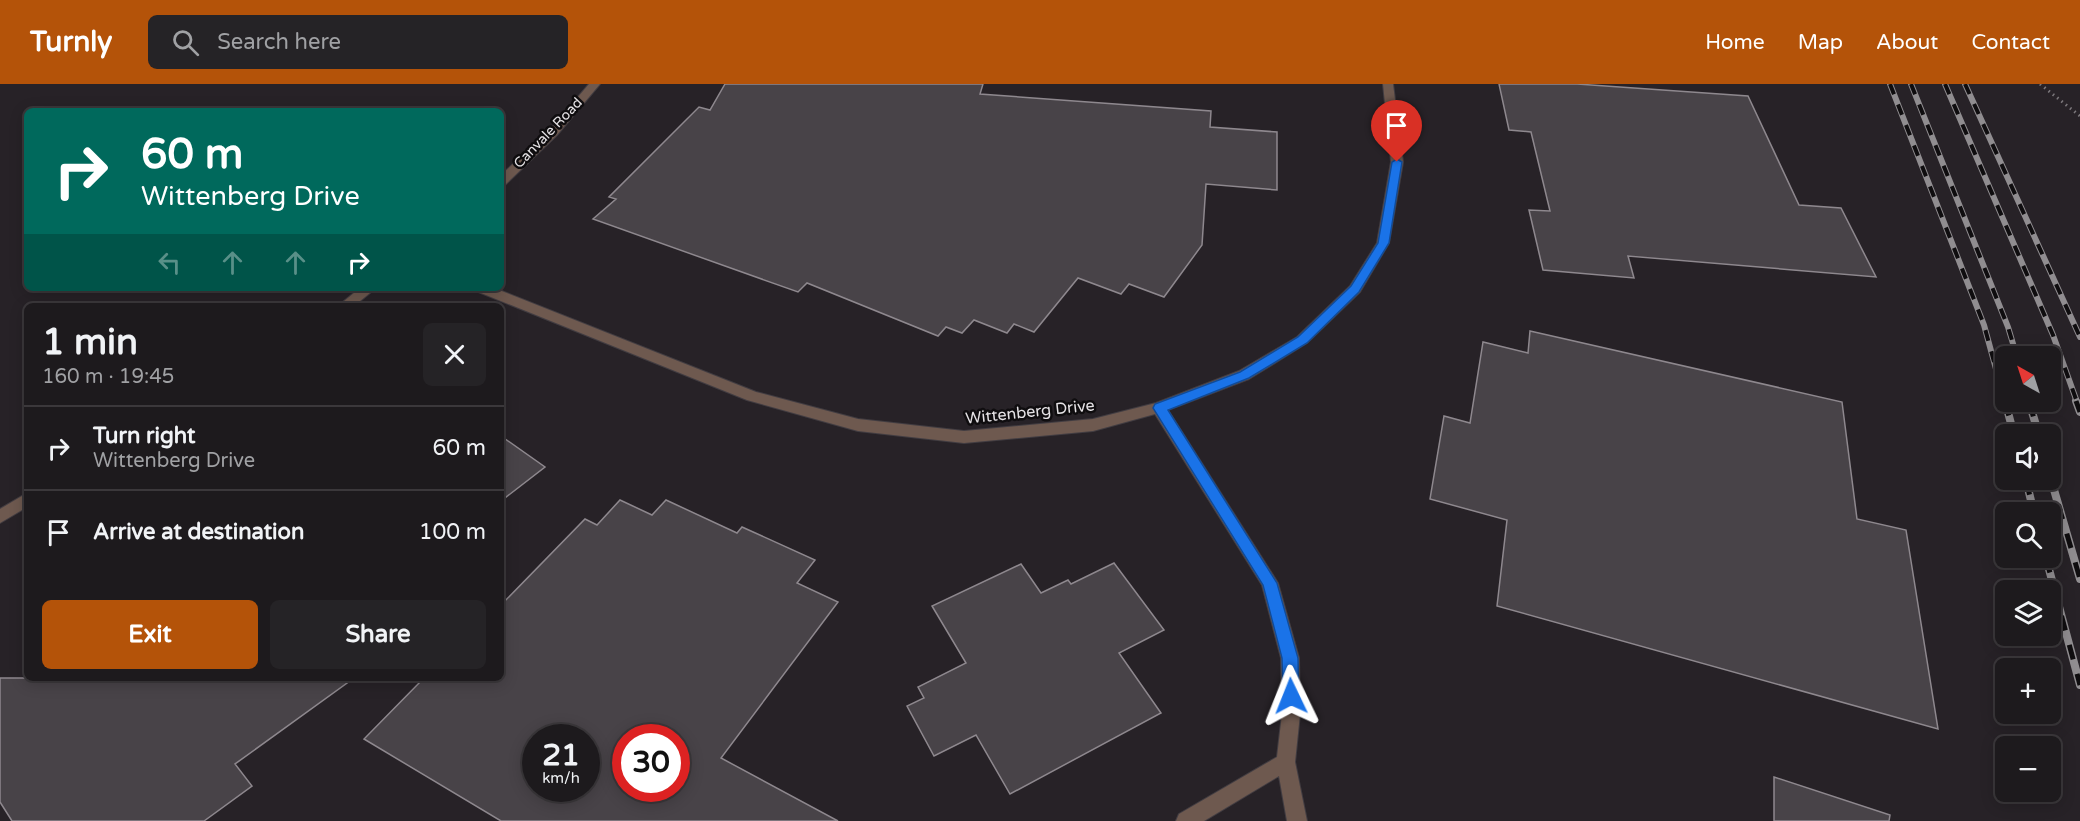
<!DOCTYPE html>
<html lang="en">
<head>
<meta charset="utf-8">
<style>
	body { margin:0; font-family:"Varela Round",sans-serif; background:#252326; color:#f1f3f6; height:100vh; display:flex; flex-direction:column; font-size:22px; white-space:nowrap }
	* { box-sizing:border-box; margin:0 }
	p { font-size:20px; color:#a0a1a4 }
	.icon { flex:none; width:33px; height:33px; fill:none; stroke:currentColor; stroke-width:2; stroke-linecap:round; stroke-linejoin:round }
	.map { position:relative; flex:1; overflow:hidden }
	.panel { position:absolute; left:24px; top:219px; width:480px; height:378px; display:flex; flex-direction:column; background:#1d1a1d; border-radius:9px; box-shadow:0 3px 15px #0003,0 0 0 2px #3b383b }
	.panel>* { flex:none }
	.hud { position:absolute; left:24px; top:24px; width:480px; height:183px; border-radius:9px; box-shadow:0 3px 15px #0003,0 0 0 2px #3b383b; background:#00695c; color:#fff; overflow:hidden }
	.needle { width:39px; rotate:321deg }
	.buttons { position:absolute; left:1995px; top:262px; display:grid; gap:12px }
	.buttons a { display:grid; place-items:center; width:66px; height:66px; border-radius:9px; background:#1d1a1d; box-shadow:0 3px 15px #0003,0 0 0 2px #3b383b; font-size:30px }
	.speed { position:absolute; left:522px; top:640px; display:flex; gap:12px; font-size:30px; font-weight:700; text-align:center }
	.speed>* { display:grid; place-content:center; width:78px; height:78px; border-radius:50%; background:#1d1a1d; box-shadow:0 3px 15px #0003,0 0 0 2px #3b383b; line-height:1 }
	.speed small { font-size:15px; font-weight:400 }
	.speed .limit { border:9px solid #d22; background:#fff; color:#111 }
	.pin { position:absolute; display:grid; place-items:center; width:51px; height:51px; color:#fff; margin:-62px -26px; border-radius:50% 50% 50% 0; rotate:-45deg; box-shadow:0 0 6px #0007 }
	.pin .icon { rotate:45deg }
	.me { position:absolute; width:66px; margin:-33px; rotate:358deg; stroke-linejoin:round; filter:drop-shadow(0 0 4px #0008) }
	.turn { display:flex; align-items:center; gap:21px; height:126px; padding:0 18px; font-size:27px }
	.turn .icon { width:78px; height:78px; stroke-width:2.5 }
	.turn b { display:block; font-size:42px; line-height:51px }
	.lanes { display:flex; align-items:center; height:57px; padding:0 18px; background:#0003; justify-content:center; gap:30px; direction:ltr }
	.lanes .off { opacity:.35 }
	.round { display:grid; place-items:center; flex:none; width:63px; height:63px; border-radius:9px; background:#252326 }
	.overview { display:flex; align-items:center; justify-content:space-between; height:102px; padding:0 18px }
	h1 { font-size:36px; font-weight:800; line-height:45px }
	.cta { display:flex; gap:12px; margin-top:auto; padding:12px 18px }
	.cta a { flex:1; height:69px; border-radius:9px; background:#b45309; color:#fff; font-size:24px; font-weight:800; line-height:69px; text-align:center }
	.cta a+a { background:#252326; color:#f1f3f6 }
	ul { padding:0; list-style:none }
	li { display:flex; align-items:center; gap:18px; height:84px; padding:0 18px; border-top:2px solid #3b383b }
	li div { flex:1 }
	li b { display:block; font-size:22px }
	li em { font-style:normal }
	header { display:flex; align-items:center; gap:36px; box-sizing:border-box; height:84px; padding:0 30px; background:#b45309; color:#fff }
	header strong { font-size:28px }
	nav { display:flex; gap:33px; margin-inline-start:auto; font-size:21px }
	.search { width:420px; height:54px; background:#252326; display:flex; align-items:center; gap:15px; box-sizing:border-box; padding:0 21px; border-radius:9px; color:#a0a1a4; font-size:22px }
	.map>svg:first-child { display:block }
</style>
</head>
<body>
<header>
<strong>Turnly</strong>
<div class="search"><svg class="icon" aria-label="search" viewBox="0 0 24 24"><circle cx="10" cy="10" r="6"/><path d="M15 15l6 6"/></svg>Search here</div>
<nav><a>Home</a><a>Map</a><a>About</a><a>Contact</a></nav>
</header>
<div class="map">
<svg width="2080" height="737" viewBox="0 0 2080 737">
	<rect width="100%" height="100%" fill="#272227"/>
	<path fill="#484348" stroke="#8e888e" stroke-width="1.5" fill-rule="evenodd" d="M725,0H983L980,10L1211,27L1210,43L1277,48V106L1206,100L1202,161L1164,213L1129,200L1121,210L1078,194L1034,248L1014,240L1007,249L974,236L962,249L946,243L938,252L807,199L798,208L593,135L616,115L609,113L699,23L710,26Z
		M1499,0H1577L1748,12L1799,121L1841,124L1876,193L1628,172L1634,194L1543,186L1529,126L1550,127L1531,48L1509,46Z
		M1530,247L1842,318L1857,435L1906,446L1938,645L1497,522L1507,436L1430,415L1444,332L1470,339L1483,258L1528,269Z
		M501,352L545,383L501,417Z
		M620,416L652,431L666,416L737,449L742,443L815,476L797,499L838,518L721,674L838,737H501L364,655L424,594H501V521L585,435L597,441ZM536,654H586V705H536ZM626,654H676V705H626Z
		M1114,479L1164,546L1119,569L1161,629L1010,710L976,651L934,672L907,622L924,614L918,603L966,579L932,522L1021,480L1041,509L1068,496L1071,500Z
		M0,594H354L235,680L252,702L204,737H12L0,718Z
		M1774,693L1890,731L1889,737H1774Z"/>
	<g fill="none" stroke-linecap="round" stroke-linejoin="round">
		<g stroke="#423d42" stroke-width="2">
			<path id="minor" d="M589,0H600L557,51L505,101L501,102V91L549,47Z
				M1383,0H1393L1403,78L1389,159L1360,208L1307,259L1249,295L1168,326L1278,499L1299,574L1300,630L1295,678L1307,737H1287L1279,692L1204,737H1176L1179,730L1277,673L1282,630L1281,574L1262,501L1155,330L1093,347L964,359L858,347L747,316L476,207L474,204H494L756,308L858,335L964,347L1093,335L1156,319L1239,287L1297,253L1350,202L1377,159L1391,78Z
				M360,204H376L354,222H338Z
				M27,409V423L0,439V425Z"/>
		</g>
		<path stroke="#7c787c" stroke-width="3" stroke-dasharray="1.5 4" stroke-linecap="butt" d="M2040,0L2080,32"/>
		<use href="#minor" fill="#6e594f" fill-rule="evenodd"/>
		<g stroke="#908d90" stroke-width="6">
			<path id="rail-far1" d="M1890,0L1984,241L2005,318
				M1911,0L2008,243L2017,273
				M1945,0L2053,251L2077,318
				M1965,0L2080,253"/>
		</g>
		<g stroke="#908d90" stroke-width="8">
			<path id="rail" d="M2005,317L2014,351
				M2076,317L2080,328
				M2029,318L2039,351
				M2050,392L2080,495
				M2026,396L2034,429
				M2046,474L2080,601"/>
		</g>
		<use href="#rail-far1" stroke="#0f0d0f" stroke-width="4" stroke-dasharray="11" stroke-linecap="butt"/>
		<use href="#rail" stroke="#0f0d0f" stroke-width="5" stroke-dasharray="15" stroke-linecap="butt"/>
	</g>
	<path fill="#1a73e8" stroke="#114b97" stroke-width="1.5" d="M1397,75L1402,78L1389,159L1359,208L1307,259L1249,294L1168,326L1277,499L1298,574L1299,612L1297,617L1291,619L1285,617L1283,612L1282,574L1263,501L1153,324L1155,320L1240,288L1298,253L1351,202L1378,159L1392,78Z"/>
	<g text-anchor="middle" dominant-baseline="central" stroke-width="5" stroke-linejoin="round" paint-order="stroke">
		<g font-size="14" fill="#e6e3e6" stroke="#0f0d0f">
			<text transform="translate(548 49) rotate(-46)">Canvale Road</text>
		</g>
		<g font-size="16" fill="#e6e3e6" stroke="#0f0d0f">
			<text transform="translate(1030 328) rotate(-6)">Wittenberg Drive</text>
		</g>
	</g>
</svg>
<div class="buttons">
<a><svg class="needle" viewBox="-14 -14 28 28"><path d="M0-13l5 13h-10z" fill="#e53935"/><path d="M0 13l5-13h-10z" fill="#a0a1a4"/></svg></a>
<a><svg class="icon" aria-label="sound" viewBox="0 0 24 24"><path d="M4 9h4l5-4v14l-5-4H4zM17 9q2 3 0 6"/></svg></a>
<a><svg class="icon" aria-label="search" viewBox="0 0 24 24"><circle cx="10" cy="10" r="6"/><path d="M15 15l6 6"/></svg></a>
<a><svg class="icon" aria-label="layers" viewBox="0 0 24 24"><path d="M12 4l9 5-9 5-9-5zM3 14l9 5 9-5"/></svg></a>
<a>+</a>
<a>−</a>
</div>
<div class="speed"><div>21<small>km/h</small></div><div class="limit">30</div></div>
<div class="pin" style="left:1397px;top:78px;background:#d93025"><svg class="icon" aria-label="arrive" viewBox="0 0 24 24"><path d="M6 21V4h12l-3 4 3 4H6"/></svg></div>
<svg class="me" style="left:1291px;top:612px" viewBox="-20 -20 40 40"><path d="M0-17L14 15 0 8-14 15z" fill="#1a73e8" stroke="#fff" stroke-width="4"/></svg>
<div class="hud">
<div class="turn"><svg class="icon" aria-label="right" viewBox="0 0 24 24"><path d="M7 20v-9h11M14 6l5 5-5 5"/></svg><div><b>60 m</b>Wittenberg Drive</div></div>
<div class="lanes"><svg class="icon off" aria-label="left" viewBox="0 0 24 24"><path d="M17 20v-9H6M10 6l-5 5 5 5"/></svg><svg class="icon off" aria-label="ahead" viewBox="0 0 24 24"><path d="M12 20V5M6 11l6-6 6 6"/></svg><svg class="icon off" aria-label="ahead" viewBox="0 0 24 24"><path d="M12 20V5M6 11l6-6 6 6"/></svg><svg class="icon" aria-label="right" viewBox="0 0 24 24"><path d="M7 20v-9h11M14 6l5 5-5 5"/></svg></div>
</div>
<section class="panel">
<div class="overview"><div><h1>1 min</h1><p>160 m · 19:45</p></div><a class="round"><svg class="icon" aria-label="close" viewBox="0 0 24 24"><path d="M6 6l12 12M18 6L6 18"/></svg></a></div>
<ul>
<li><svg class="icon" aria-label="right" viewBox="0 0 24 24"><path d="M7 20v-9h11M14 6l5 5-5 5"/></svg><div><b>Turn right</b><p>Wittenberg Drive</p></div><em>60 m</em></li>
<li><svg class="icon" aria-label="arrive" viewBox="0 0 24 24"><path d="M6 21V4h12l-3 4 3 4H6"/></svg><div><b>Arrive at destination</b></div><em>100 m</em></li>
</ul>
<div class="cta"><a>Exit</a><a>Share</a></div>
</section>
</div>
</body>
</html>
